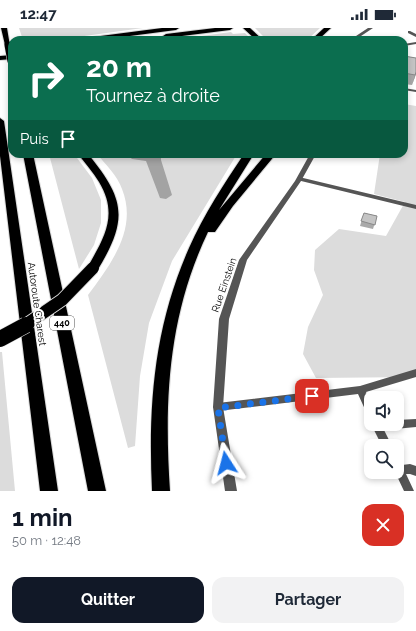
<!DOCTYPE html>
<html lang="fr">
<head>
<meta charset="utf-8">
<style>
	body { margin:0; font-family:Raleway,sans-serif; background:#f2f2f3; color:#1f2937; height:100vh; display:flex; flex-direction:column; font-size:15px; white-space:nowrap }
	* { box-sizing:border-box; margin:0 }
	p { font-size:13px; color:#747a83 }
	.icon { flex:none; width:22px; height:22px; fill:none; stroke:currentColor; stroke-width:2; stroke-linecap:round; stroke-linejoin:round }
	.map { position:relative; height:463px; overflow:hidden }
	.drawer { display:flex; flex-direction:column; background:#fff; flex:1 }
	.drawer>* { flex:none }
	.banner { position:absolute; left:8px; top:8px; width:400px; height:122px; border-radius:12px; box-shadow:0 2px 6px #0003; background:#0b6e4f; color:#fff; overflow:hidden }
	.controls { position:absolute; left:364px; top:363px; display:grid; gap:8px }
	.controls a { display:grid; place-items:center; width:40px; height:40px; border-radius:8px; background:#fff; box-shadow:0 2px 6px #0003; font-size:20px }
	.pin { position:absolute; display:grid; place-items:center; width:34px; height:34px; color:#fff; margin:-17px; border-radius:8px; box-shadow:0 2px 6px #0006 }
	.me { position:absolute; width:44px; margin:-22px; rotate:351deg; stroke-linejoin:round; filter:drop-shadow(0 0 3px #0008) }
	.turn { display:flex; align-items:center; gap:14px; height:84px; padding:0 12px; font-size:18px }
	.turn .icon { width:52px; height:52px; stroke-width:2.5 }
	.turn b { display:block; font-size:28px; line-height:34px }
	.then { display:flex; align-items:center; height:38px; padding:0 12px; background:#0003; gap:8px; font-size:15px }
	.round { display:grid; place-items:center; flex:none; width:42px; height:42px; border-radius:12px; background:#f2f2f3 }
	.summary { display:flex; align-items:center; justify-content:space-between; height:68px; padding:0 12px }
	h1 { font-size:24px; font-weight:700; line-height:30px; color:#111827 }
	.button { display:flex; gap:8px; margin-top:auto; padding:8px 12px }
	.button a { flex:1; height:46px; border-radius:12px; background:#111827; color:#fff; font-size:16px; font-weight:700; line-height:46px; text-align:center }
	.button a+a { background:#f2f2f3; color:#1f2937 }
	.status { display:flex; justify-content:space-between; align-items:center; height:28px; padding:0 20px; background:#fff; direction:ltr }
	.status svg { height:11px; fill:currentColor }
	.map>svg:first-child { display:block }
</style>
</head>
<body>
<div class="status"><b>12:47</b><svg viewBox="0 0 49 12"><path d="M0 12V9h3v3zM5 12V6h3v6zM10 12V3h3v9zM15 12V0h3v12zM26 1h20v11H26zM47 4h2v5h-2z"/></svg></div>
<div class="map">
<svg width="416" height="463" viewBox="0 0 416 463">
	<rect width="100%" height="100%" fill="#fff"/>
	<path fill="#dcdcdc" d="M19,0H143L55,12H23Z
		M255,0H320L307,12H267Z
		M231,4L233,6L245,5L252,12H172Z
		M404,76L416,78V349L316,350L303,326L308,299L323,267L314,242L315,222L339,201L386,208L405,174L374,166L380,126H404Z
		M49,126H74L92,150L101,172V195L94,217L79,241Z
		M97,126H237L172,233L149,295L140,348L135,418L128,420L88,267C111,236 138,201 122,161C117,147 106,137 97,126Z
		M0,324H2L15,463H0Z"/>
	<path fill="#a3a3a3" d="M127,126H161V132L172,167L166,171L160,170L146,133L132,131Z"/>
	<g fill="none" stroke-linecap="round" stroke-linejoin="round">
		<g stroke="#dbdbdb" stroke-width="2">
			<path id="highway" d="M1,0H7L10,18L5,17Z
				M162,0H179L176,2L99,12H82L85,10Z
				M215,0H233L230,2L166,10L163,8L166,6Z
				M243,0H250L263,12H256Z
				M324,0H331L318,12H311Z
				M12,27V31L0,32V28Z
				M0,90L4,93L58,463H40L0,128Z
				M23,126H33L106,463H88Z
				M78,126H88C126,172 128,192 97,243L93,244L89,243L87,240C104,210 119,187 99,154C93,144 85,135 78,126Z
				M244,126H254L219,182L266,126H276L233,178L215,204H208C168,288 164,372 170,463H152C148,377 154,299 189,220C204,186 224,156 244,126Z"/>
		</g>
		<path fill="#555" fill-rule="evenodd" d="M408,3H410L416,6V9L408,5Z
			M392,8H394L401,12H396L392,10Z
			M416,14V16L404,18V16Z
			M404,60L416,62V64L404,62Z
			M299,149L416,177V181L297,152V150Z
			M416,341V349L366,364L371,375V389L368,388L358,366L218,383L215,382L213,379L215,376L218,375L360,358Z
			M416,391V399L384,402L392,418H382L371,396H397V392Z
			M397,433L401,434L402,437L410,436L416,438V448L410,446H406L414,463H404L395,444H397Z"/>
		<path fill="#555" fill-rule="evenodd" d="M368,0H373L355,12H350Z
			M310,126H316L301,153L247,232L229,291L223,379L237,463H225L213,379L219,291L239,232L295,153Z"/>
		<use href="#highway" fill="#000" fill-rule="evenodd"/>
		<g stroke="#dbdbdb" stroke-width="8" stroke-linecap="butt">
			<path id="highway-bridge-far2" d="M8,17L11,33"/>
		</g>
		<g stroke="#dbdbdb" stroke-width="14" stroke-linecap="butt">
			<path id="highway-bridge-far1" d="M24,298L62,272L93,240"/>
		</g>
		<g stroke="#dbdbdb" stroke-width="17" stroke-linecap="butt">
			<path id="highway-bridge" d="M0,311L26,297"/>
		</g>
		<use href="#highway-bridge-far2" stroke="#000" stroke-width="7"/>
		<use href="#highway-bridge-far1" stroke="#000" stroke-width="12"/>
		<use href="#highway-bridge" stroke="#000" stroke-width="16"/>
	</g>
	<path fill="#a9a9a9" d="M404,28L416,30V46L412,57L404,56Z
		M364,185L377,188L373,201L360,198Z"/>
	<path fill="#898989" d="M416,44V46L412,57L415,47Z"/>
	<path fill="#c4c4c4" stroke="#898989" d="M404,28L416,30V44L415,47L404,45Z
		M364,185L377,188L375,197L361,193Z"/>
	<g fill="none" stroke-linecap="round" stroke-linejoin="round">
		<path stroke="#1a73e8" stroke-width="7" stroke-dasharray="0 12.6" d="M226,435L218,380L312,368"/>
	</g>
	<g text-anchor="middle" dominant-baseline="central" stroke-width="4" stroke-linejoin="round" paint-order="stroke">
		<rect fill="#fff" stroke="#4c4c4c" stroke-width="1" x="50" y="288" width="24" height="14" rx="3"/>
		<g font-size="9" font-weight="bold" fill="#000">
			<text x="62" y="295">440</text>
		</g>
		<g font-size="10" fill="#000" stroke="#fff">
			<text transform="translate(224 257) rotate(-71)">Rue Einstein</text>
			<text transform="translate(37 276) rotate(82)">Autoroute Charest</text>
		</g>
	</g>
</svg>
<div class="controls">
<a><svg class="icon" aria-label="sound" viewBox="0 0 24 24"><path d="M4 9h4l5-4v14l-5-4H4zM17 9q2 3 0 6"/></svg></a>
<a><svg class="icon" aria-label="search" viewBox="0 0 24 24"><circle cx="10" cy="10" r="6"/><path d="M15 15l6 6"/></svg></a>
</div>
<div class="pin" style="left:312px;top:368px;background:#d93025"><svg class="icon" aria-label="arrive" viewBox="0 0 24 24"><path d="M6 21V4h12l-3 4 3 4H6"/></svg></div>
<svg class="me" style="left:226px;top:435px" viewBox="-20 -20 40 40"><path d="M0-17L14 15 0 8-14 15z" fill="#1a73e8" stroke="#fff" stroke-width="4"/></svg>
<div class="banner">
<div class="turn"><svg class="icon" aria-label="right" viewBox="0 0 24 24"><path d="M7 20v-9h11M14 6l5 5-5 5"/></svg><div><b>20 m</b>Tournez à droite</div></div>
<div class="then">Puis<svg class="icon" aria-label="arrive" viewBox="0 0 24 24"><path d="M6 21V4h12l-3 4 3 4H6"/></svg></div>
</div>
</div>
<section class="drawer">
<div class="summary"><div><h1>1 min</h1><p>50 m · 12:48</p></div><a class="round" style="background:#d93025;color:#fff"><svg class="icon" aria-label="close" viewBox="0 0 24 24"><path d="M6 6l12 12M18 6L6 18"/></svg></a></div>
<div class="button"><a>Quitter</a><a>Partager</a></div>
</section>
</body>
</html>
